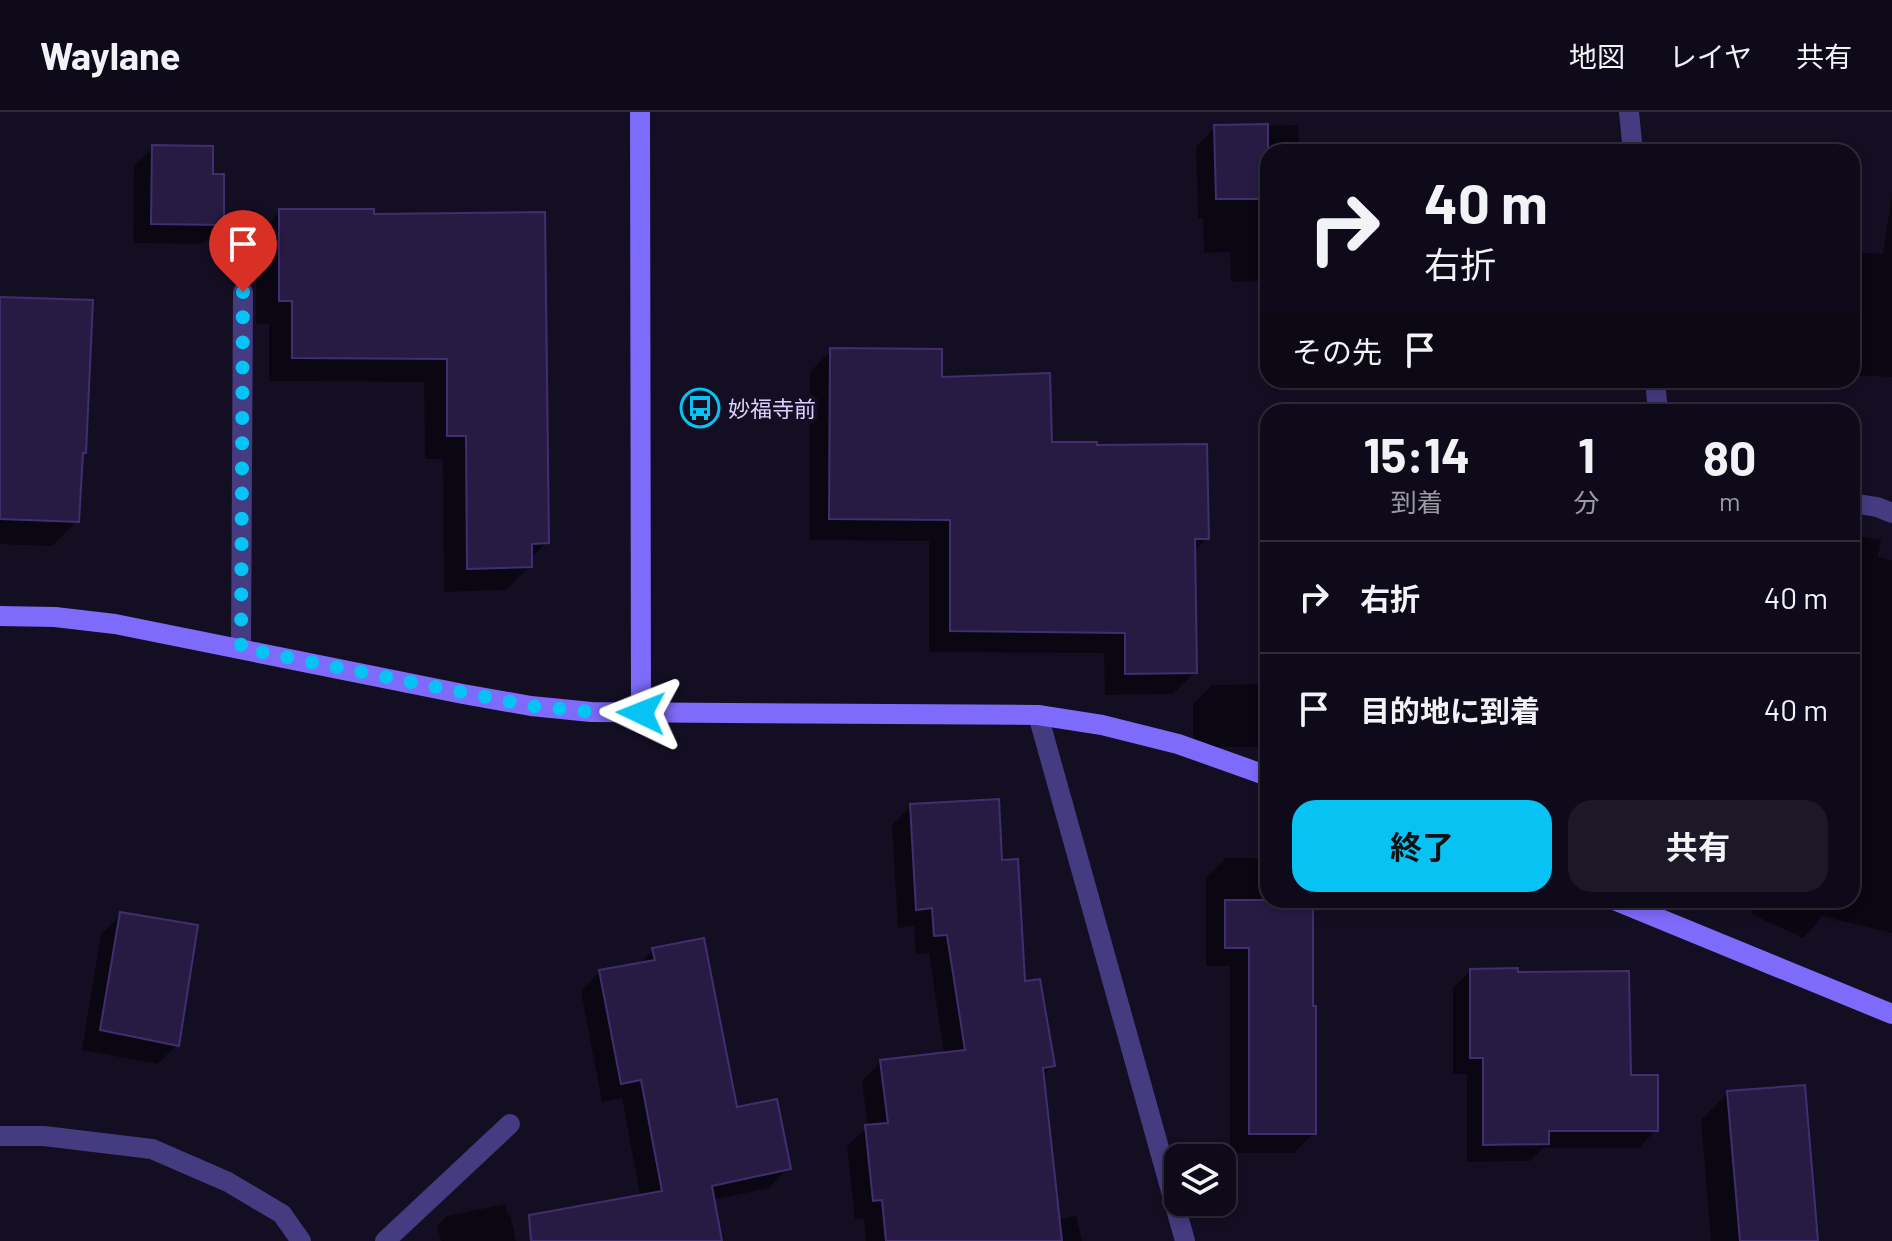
<!DOCTYPE html>
<html lang="ja">
<head>
<meta charset="utf-8">
<style>
	body { margin:0; font-family:Barlow,"Noto Sans JP",sans-serif; background:#1d1827; color:#f1f3f6; height:100vh; display:flex; flex-direction:column; font-size:30px; white-space:nowrap }
	* { box-sizing:border-box; margin:0 }
	p { font-size:26px; color:#9b9aa2 }
	.icon { flex:none; width:44px; height:44px; fill:none; stroke:currentColor; stroke-width:2; stroke-linecap:round; stroke-linejoin:round }
	.map { position:relative; flex:1; overflow:hidden }
	.panel { position:absolute; left:1260px; top:292px; width:600px; height:504px; display:flex; flex-direction:column; background:#0f0a1a; border-radius:24px; box-shadow:0 4px 12px #0003,0 0 0 2px #2f2b39 }
	.panel>* { flex:none }
	.banner { position:absolute; left:1260px; top:32px; width:600px; height:244px; border-radius:24px; box-shadow:0 4px 12px #0003,0 0 0 2px #2f2b39; background:#0f0a1a; color:#f1f3f6; overflow:hidden }
	.fabs { position:absolute; left:1164px; top:1032px; display:grid; gap:16px }
	.fabs a { display:grid; place-items:center; width:72px; height:72px; border-radius:16px; background:#0f0a1a; box-shadow:0 4px 12px #0003,0 0 0 2px #2f2b39; font-size:40px }
	.pin { position:absolute; display:grid; place-items:center; width:68px; height:68px; color:#fff; margin:-82px -34px; border-radius:50% 50% 50% 0; rotate:-45deg; box-shadow:0 0 8px #0007 }
	.pin .icon { rotate:45deg }
	.me { position:absolute; width:88px; margin:-44px; rotate:272deg; stroke-linejoin:round; filter:drop-shadow(0 0 6px #0008) }
	.turn { display:flex; align-items:center; gap:28px; height:168px; padding:0 32px; font-size:36px }
	.turn .icon { width:104px; height:104px; stroke-width:2.5 }
	.turn b { display:block; font-size:56px; line-height:68px }
	.then { display:flex; align-items:center; height:76px; padding:0 32px; background:#0003; gap:16px; font-size:30px }
	.eta { display:flex; justify-content:space-evenly; align-items:center; height:136px; text-align:center }
	.eta b { font-size:48px; font-weight:700; line-height:56px }
	.primary-button { display:flex; gap:16px; margin-top:auto; padding:16px 32px }
	.primary-button a { flex:1; height:92px; border-radius:24px; background:#06c3f4; color:#111; font-size:32px; font-weight:700; line-height:92px; text-align:center }
	.primary-button a+a { background:#1d1827; color:#f1f3f6 }
	ul { padding:0; list-style:none }
	li { display:flex; align-items:center; gap:24px; height:112px; padding:0 32px; border-top:2px solid #2f2b39 }
	li div { flex:1 }
	li b { display:block; font-size:30px }
	li em { font-style:normal }
	header { display:flex; align-items:center; gap:48px; box-sizing:border-box; height:112px; padding:0 40px; background:#0f0a1a; border-bottom:2px solid #2f2b39 }
	header strong { font-size:38px }
	nav { display:flex; gap:44px; margin-inline-start:auto; font-size:28px }
	.map>svg:first-child { display:block }
</style>
</head>
<body>
<header>
<strong>Waylane</strong>
<nav><a>地図</a><a>レイヤ</a><a>共有</a></nav>
</header>
<div class="map">
<svg width="1892" height="1129" viewBox="0 0 1892 1129">
	<rect width="100%" height="100%" fill="#140e23"/>
	<path fill="#0007" d="M1298,13L1299,40H1268V169L1231,170L1230,140L1204,141L1203,106H1198L1196,35L1215,15Z
		M153,35L211,64L222,113L202,132L133,131L134,54Z
		M1892,82V265L1852,263V140L1883,142Z
		M280,99H372L547,430L530,447V454L506,478L444,480L443,347H425L424,270L269,269V212H256V123Z
		M0,187L84,341L81,344L77,409L52,434L0,432Z
		M831,238L940,267L1207,426L1193,440L1195,560L1173,582L1105,583L1104,541L929,540V429L809,428L810,260Z
		M1852,423L1881,428L1878,445L1892,448V821L1821,804L1817,812L1803,826L1751,802L1757,788H1852Z
		M1268,572V635H1193V592L1212,573Z
		M911,694L1000,750L1023,872L1053,953L1042,964L1058,1108L1076,1103L1082,1129H866L864,1106L855,1107L847,1034L868,1015L862,969L880,950L944,942L929,841L916,842L914,814L898,816L892,713Z
		M1226,746H1268V788H1311L1314,1021L1294,1041H1230V854H1206V766Z
		M121,803L177,933L157,952L82,938L101,822Z
		M653,838L735,997L788,1056L769,1076L712,1088L720,1129H603L640,1083L622,986L602,990L581,879L600,860L639,852Z
		M1470,859L1629,965L1656,1018L1639,1036H1543L1530,1049L1467,1050V962H1453V876Z
		M1728,981L1816,1129H1711L1701,1008Z
		M505,1092L508,1103L510,1102L516,1129H441L437,1114L447,1104Z"/>
	<path fill="#271b43" stroke="#412e6e" stroke-width="2" d="M1268,12V87H1216L1214,13Z
		M152,33L213,34V62H224V113L151,112Z
		M279,97H374V102L545,100L549,431L532,432V455L467,457L466,324H447V247L292,246V189H279Z
		M0,185L93,188L86,341H83L79,410L0,407Z
		M830,236L942,237V265L1050,261L1052,330H1097V333L1207,332L1209,427H1195L1197,561L1125,562V521L950,519V408L829,407Z
		M999,687L1002,748L1018,747L1025,869L1040,867L1055,954L1043,956L1062,1129H886L882,1088L873,1089L865,1013L888,1011L880,948L965,938L947,823L934,824L932,796L916,798L910,692Z
		M1225,788H1313V894H1316V1022H1249V836H1225Z
		M120,800L198,813L179,934L100,918Z
		M704,826L737,995L777,987L791,1057L712,1074L722,1129H531L529,1103L662,1079L641,968L621,972L599,858L655,848L652,836Z
		M1518,856V860L1629,859L1631,963H1658V1019H1549V1032L1483,1033V946H1470V857Z
		M1805,973L1818,1129H1740L1727,979Z"/>
	<g fill="none" stroke-linecap="round" stroke-linejoin="round">
		<path stroke="#453b80" stroke-width="20" d="M241,536L243,180
			M385,1129L510,1012"/>
		<path stroke="#453b80" stroke-width="20" d="M1629,0L1633,40
			M1655,268L1658,300
			M1852,391L1877,395L1892,401
			M1038,603L1185,1129
			M0,1024H44L152,1037L228,1070L282,1102L301,1129"/>
		<path stroke="#7e6bfb" stroke-width="20" d="M640,0L641,601
			M0,504L55,505L115,512L463,582L531,594L591,600L1038,603L1102,613L1178,632L1268,664
			M1614,788L1892,902"/>
	</g>
	<g fill="none" stroke-linecap="round" stroke-linejoin="round">
		<path stroke="#06c3f4" stroke-width="14" stroke-dasharray="0 25.2" d="M243,180L241,536L531,594L591,600L641,601"/>
	</g>
	<defs>
		<g id="bus-ring" transform="scale(2)"><circle r="9.5" fill="#140e23" stroke="#06c3f4" stroke-width="1.5"/><path d="M-5-6H5V4H4V6H2V4H-2V6H-4V4H-5ZM-3.5-4V0h7V-4ZM-3.5 1.2v1.5H-2V1.2ZM2 1.2v1.5H3.5V1.2Z" fill="#06c3f4"/></g>
	</defs>
	<g fill-rule="evenodd">
		<use href="#bus-ring" x="700" y="296"/>
	</g>
	<g text-anchor="middle" dominant-baseline="central" stroke-width="8" stroke-linejoin="round" paint-order="stroke">
		<g font-size="22" fill="#dbd1fe" stroke="#140e23" text-anchor="start">
			<text x="728" y="296">妙福寺前</text>
		</g>
	</g>
</svg>
<div class="fabs">
<a><svg class="icon" aria-label="layers" viewBox="0 0 24 24"><path d="M12 4l9 5-9 5-9-5zM3 14l9 5 9-5"/></svg></a>
</div>
<div class="pin" style="left:243px;top:180px;background:#d93025"><svg class="icon" aria-label="arrive" viewBox="0 0 24 24"><path d="M6 21V4h12l-3 4 3 4H6"/></svg></div>
<svg class="me" style="left:641px;top:601px" viewBox="-20 -20 40 40"><path d="M0-17L14 15 0 8-14 15z" fill="#06c3f4" stroke="#fff" stroke-width="4"/></svg>
<div class="banner">
<div class="turn"><svg class="icon" aria-label="right" viewBox="0 0 24 24"><path d="M7 20v-9h11M14 6l5 5-5 5"/></svg><div><b>40 m</b>右折</div></div>
<div class="then">その先<svg class="icon" aria-label="arrive" viewBox="0 0 24 24"><path d="M6 21V4h12l-3 4 3 4H6"/></svg></div>
</div>
<section class="panel">
<div class="eta">
<div><b>15:14</b><p>到着</p></div>
<div><b>1</b><p>分</p></div>
<div><b>80</b><p>m</p></div>
</div>
<ul>
<li><svg class="icon" aria-label="right" viewBox="0 0 24 24"><path d="M7 20v-9h11M14 6l5 5-5 5"/></svg><div><b>右折</b></div><em>40 m</em></li>
<li><svg class="icon" aria-label="arrive" viewBox="0 0 24 24"><path d="M6 21V4h12l-3 4 3 4H6"/></svg><div><b>目的地に到着</b></div><em>40 m</em></li>
</ul>
<div class="primary-button"><a>終了</a><a>共有</a></div>
</section>
</div>
</body>
</html>
